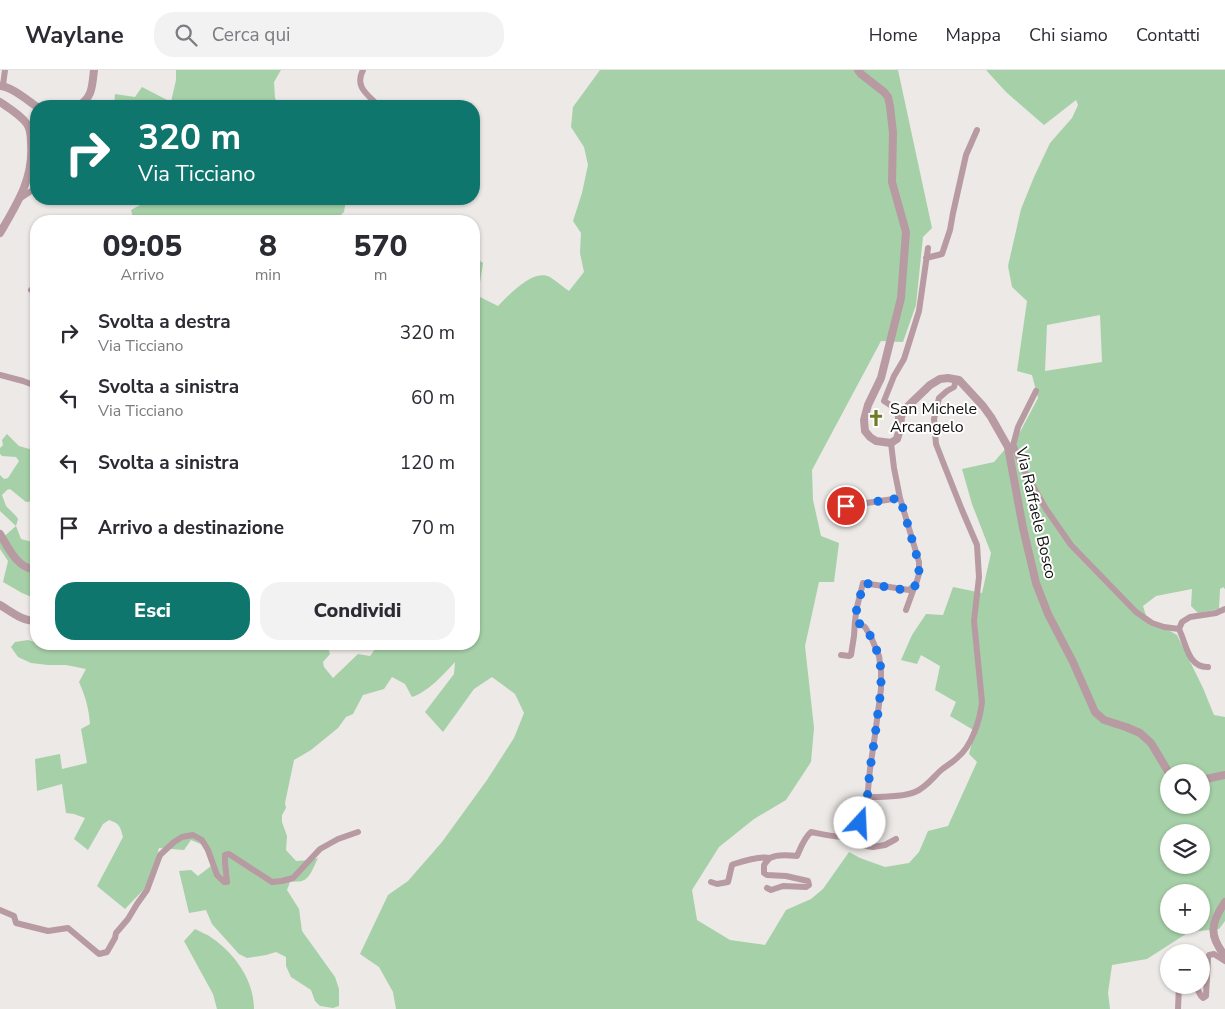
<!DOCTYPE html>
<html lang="it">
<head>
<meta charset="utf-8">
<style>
	body { margin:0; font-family:"Nunito Sans",sans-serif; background:#f2f2f3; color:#2b2b33; height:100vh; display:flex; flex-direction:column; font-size:19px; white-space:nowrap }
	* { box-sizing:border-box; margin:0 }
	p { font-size:16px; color:#7c7c81 }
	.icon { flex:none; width:28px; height:28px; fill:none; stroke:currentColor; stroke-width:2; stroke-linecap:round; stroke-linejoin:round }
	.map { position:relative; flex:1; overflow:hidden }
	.sheet { position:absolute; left:30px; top:145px; width:450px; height:435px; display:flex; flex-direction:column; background:#fff; border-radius:20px; box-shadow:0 1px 4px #0004 }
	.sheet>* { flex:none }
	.top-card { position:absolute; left:30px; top:30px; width:450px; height:105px; border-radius:20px; box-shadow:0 1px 4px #0004; background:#0f766e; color:#fff; overflow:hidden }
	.buttons { position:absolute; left:1160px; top:694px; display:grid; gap:10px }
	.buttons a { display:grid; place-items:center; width:50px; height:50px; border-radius:50%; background:#fff; box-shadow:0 1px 4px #0004; font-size:25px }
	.pin { position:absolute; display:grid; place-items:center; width:42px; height:42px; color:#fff; margin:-21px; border:2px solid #fff; border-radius:50%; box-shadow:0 1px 5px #0007 }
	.me { position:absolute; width:55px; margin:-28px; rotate:20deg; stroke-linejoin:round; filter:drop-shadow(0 0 4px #0008) }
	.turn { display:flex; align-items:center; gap:18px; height:105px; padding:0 25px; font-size:22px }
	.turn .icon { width:65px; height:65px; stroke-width:2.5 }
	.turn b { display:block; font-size:35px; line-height:42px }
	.eta { display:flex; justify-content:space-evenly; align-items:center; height:85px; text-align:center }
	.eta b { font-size:30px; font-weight:800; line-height:35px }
	.button { display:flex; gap:10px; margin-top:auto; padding:10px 25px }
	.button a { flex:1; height:58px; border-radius:20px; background:#0f766e; color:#fff; font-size:20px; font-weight:800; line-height:58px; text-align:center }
	.button a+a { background:#f2f2f3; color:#2b2b33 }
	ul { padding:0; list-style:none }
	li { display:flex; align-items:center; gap:15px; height:65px; padding:0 25px }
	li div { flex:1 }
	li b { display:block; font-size:19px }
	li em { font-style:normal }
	header { display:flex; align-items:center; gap:30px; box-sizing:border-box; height:70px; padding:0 25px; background:#fff; border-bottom:1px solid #e1e1e2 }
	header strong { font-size:24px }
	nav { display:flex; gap:28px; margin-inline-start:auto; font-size:18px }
	.search { width:350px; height:45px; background:#f2f2f3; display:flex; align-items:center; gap:12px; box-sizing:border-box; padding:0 18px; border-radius:20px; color:#7c7c81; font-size:19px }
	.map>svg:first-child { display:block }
</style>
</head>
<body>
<header>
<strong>Waylane</strong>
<div class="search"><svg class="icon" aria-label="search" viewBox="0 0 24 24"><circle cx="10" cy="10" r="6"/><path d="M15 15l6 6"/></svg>Cerca qui</div>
<nav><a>Home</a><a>Mappa</a><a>Chi siamo</a><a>Contatti</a></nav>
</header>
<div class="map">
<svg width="1225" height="939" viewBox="0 0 1225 939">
	<rect width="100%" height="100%" fill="#ece9e6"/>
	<path fill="#a6d0a8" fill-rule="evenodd" d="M176,0H281L274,12L275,28L279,36H114L115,24L135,27L142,17L171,32L176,10Z
		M600,0H898L932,158L923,167L916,235L903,272L881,271L812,400L813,430L821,466L839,473L834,512H819L805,576L814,658L811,692L786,730L754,749L719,777L692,820L697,850L730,870L765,875L786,840L811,829L823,819L849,782L860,788L885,797L909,793L919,782L928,761L948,756L977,692L969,684L975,661L950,646L956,632L935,620L940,596L921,585L917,594L901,590L912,565L926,544L943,545L953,517L982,523L991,483L972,434L962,399L994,392L1020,362L1038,328L1032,305L1017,301L1027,231L1012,217L1008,196L1021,139L1034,107L1050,73L1072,48L1078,35L1076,30L1044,55L1006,22L986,0H1225V519L1223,517L1220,519L1219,539L1198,543L1191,536L1192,519L1156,526L1143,536L1149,555L1170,561L1177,565L1203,618L1214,645L1225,647V851L1219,859L1189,862L1147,889L1112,895L1108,923L1110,939H396L393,922L379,897L360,884L388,825L408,811L442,772L487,710L514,668L524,643L515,624L492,607L474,619L443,662L425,642L454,604L455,592C444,604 428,622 412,627L405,614L392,607L384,619L363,625L353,644L346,647L338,658L311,680L294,690L285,733L286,738L282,745V752L287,766L286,780L296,791L311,790L318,788C314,795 311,808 302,811C298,812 294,811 290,812L287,820L299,839L302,861L335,907L339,919V936L333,938L320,936L315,931L311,920L291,907L286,896V887L276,882L266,885L247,888L239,884L212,854L206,840L189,843L179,801L191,800L198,806L211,796L203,775L191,770L184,780L159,778L152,803L145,818L125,839L97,816L123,767C120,756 120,754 109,750L103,754L88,780L74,769L85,748L74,744L66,743L62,714L37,721L35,689L60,684L62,699L87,693L81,659L90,654C89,639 85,625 79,612L86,599L66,595H48L31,593L18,587L11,577L15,572L28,570L51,577L52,574H327L330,584L323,592L324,597L333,608L358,584L370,586L379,574L384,575L385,574H474V187L483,193L478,226L498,236C509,225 533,198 550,207C556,211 563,217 569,221L584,202L580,183L581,163L573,151L582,123L588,95L584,77L571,57L573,37ZM1100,245L1102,292L1045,301L1047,255ZM1169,702H1201V735H1169ZM1169,762H1201V795H1169ZM1169,822H1201V855H1169Z
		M151,129H160L165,133L170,129H346L344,142L334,151H133H134L131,140Z
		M7,364L19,376L36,381V431L26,432L10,419L7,420L2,425L6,436L16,446L18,449L16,456L21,469L36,473V527L34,528L22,523L3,512L8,491L0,479V470L16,456L0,441V405L4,409L8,408L19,391L16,387L2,386L0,384V378L3,375L2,370Z
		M195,859C200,862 207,864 212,868C235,884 254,910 254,939H217L213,924L184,871Z"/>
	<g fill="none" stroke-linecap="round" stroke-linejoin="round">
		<path stroke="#b89aa2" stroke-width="6" d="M363,0C354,17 368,25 379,36
			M3,15L5,0
			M19,129L36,118
			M926,188L942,184L950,160L953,143L966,85L977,60
			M31,220L36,223
			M0,305L23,311L36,316
			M898,352V340L884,331L894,306L904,289L919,241L928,178
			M891,373L894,398L900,428L919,492V504L916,514L909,520L863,513L857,537L855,551L865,557L871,567L879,586L881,600V619L875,665L870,699L866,741L860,753L856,763V767L860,772L866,776L873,777L885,775L896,769
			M1014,376L1021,395L1046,439L1071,475L1136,542L1152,553L1164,557L1179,559C1186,573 1188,598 1208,597
			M1012,379L1018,357L1036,321
			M841,450L842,444L846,436L900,428
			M906,540L914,518
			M1179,559L1182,552L1190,547L1216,543L1225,539
			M841,585L849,586L851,585L854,566L855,551
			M868,727C881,727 904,727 915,722C925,718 931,710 939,702C944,697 952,693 957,688C972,676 980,650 982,632L974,551L979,507L977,475L962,440L943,392L936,374L935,362L934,349L939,328L947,321L954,317L956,310
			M711,812L717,814L728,812L732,795L734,794C743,791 761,786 770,788
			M767,818L771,820L783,816L806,817L809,815L808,811L786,806L767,805L764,803V795C765,794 768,789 770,788C777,784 789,785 797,786C801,777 804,768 811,762C826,765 843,770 856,763
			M0,840L14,846L16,853L48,861L68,858L99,884L107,882L115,868L116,863L128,849L137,834L147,820L160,785L174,772L182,767L193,765L202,770L208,780L217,805L224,812H227L225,793V785L229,784L272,812L282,811L293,808L320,779L338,769L358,762
			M1195,915L1201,926L1203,928L1206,926L1208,888L1209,885L1214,884L1225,891
			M1178,939L1179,915"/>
		<path stroke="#b89aa2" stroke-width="8" d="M858,0L861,4L884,22L888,27L890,36L893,63L892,112L906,162L901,228L881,308L868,335L864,350L865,361L870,367L876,371L891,373L897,369L900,359L901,347L904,340L930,315L940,309L948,308L959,310L983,336L991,347L1008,377L1023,458L1036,513L1048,544L1073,592L1095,642L1104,650L1126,657L1140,663L1151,673L1169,703
			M0,16C11,16 27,30 36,36
			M0,32C9,38 21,45 27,54C31,60 31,66 31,73C34,108 17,134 0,163
			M78,36C93,27 92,16 94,0
			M0,464C9,479 17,498 36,500
			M0,535C12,542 22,551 36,551
			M1201,710L1225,705
			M1225,832C1210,854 1209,866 1225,886"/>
	</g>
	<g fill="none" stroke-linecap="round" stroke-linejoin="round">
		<path stroke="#1a73e8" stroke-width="9" stroke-dasharray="0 16.2" d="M846,436L900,428C903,439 907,451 910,463C914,477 931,520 904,520L864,513L857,537L855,551L865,557L871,567L879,586L881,600V619L875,666L870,699L866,741L860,753"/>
	</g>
	<defs>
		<g id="church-bare" transform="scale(1.35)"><path d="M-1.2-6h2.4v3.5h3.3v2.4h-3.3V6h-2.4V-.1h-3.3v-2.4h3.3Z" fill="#717b27" stroke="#fff" stroke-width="2.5" paint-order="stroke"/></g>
	</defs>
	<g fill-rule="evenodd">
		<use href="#church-bare" x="876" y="348"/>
	</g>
	<g text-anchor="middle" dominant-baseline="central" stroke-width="4" stroke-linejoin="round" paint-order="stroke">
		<g font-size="16" fill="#100e0d" stroke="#fff" text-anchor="start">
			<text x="890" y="339">San Michele<tspan x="890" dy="18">Arcangelo</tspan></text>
		</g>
		<g font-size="16" fill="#100e0d" stroke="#fff">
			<text transform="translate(1036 443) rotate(77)">Via Raffaele Bosco</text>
		</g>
	</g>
</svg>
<div class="buttons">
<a><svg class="icon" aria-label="search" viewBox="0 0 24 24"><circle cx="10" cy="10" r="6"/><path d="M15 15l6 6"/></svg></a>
<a><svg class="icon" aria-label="layers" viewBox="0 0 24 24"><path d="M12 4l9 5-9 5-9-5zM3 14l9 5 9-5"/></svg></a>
<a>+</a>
<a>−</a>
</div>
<div class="pin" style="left:846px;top:436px;background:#d93025"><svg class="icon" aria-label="arrive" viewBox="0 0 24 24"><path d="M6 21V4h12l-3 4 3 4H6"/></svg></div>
<svg class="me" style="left:860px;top:753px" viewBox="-20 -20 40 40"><circle r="19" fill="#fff"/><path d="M0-13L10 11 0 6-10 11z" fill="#1a73e8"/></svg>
<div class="top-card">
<div class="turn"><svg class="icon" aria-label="right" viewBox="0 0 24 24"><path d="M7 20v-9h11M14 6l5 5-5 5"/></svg><div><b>320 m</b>Via Ticciano</div></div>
</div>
<section class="sheet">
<div class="eta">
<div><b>09:05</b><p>Arrivo</p></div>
<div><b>8</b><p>min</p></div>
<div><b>570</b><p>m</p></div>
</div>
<ul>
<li><svg class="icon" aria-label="right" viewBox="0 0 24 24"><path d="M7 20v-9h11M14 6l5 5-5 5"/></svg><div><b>Svolta a destra</b><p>Via Ticciano</p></div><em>320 m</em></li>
<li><svg class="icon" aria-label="left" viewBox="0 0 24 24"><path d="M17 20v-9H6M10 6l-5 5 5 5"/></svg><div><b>Svolta a sinistra</b><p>Via Ticciano</p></div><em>60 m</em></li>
<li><svg class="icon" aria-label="left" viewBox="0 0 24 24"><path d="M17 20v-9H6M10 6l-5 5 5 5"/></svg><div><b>Svolta a sinistra</b></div><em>120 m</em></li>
<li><svg class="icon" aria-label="arrive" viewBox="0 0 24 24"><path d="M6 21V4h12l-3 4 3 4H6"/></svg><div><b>Arrivo a destinazione</b></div><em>70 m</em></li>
</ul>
<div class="button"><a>Esci</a><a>Condividi</a></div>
</section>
</div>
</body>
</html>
